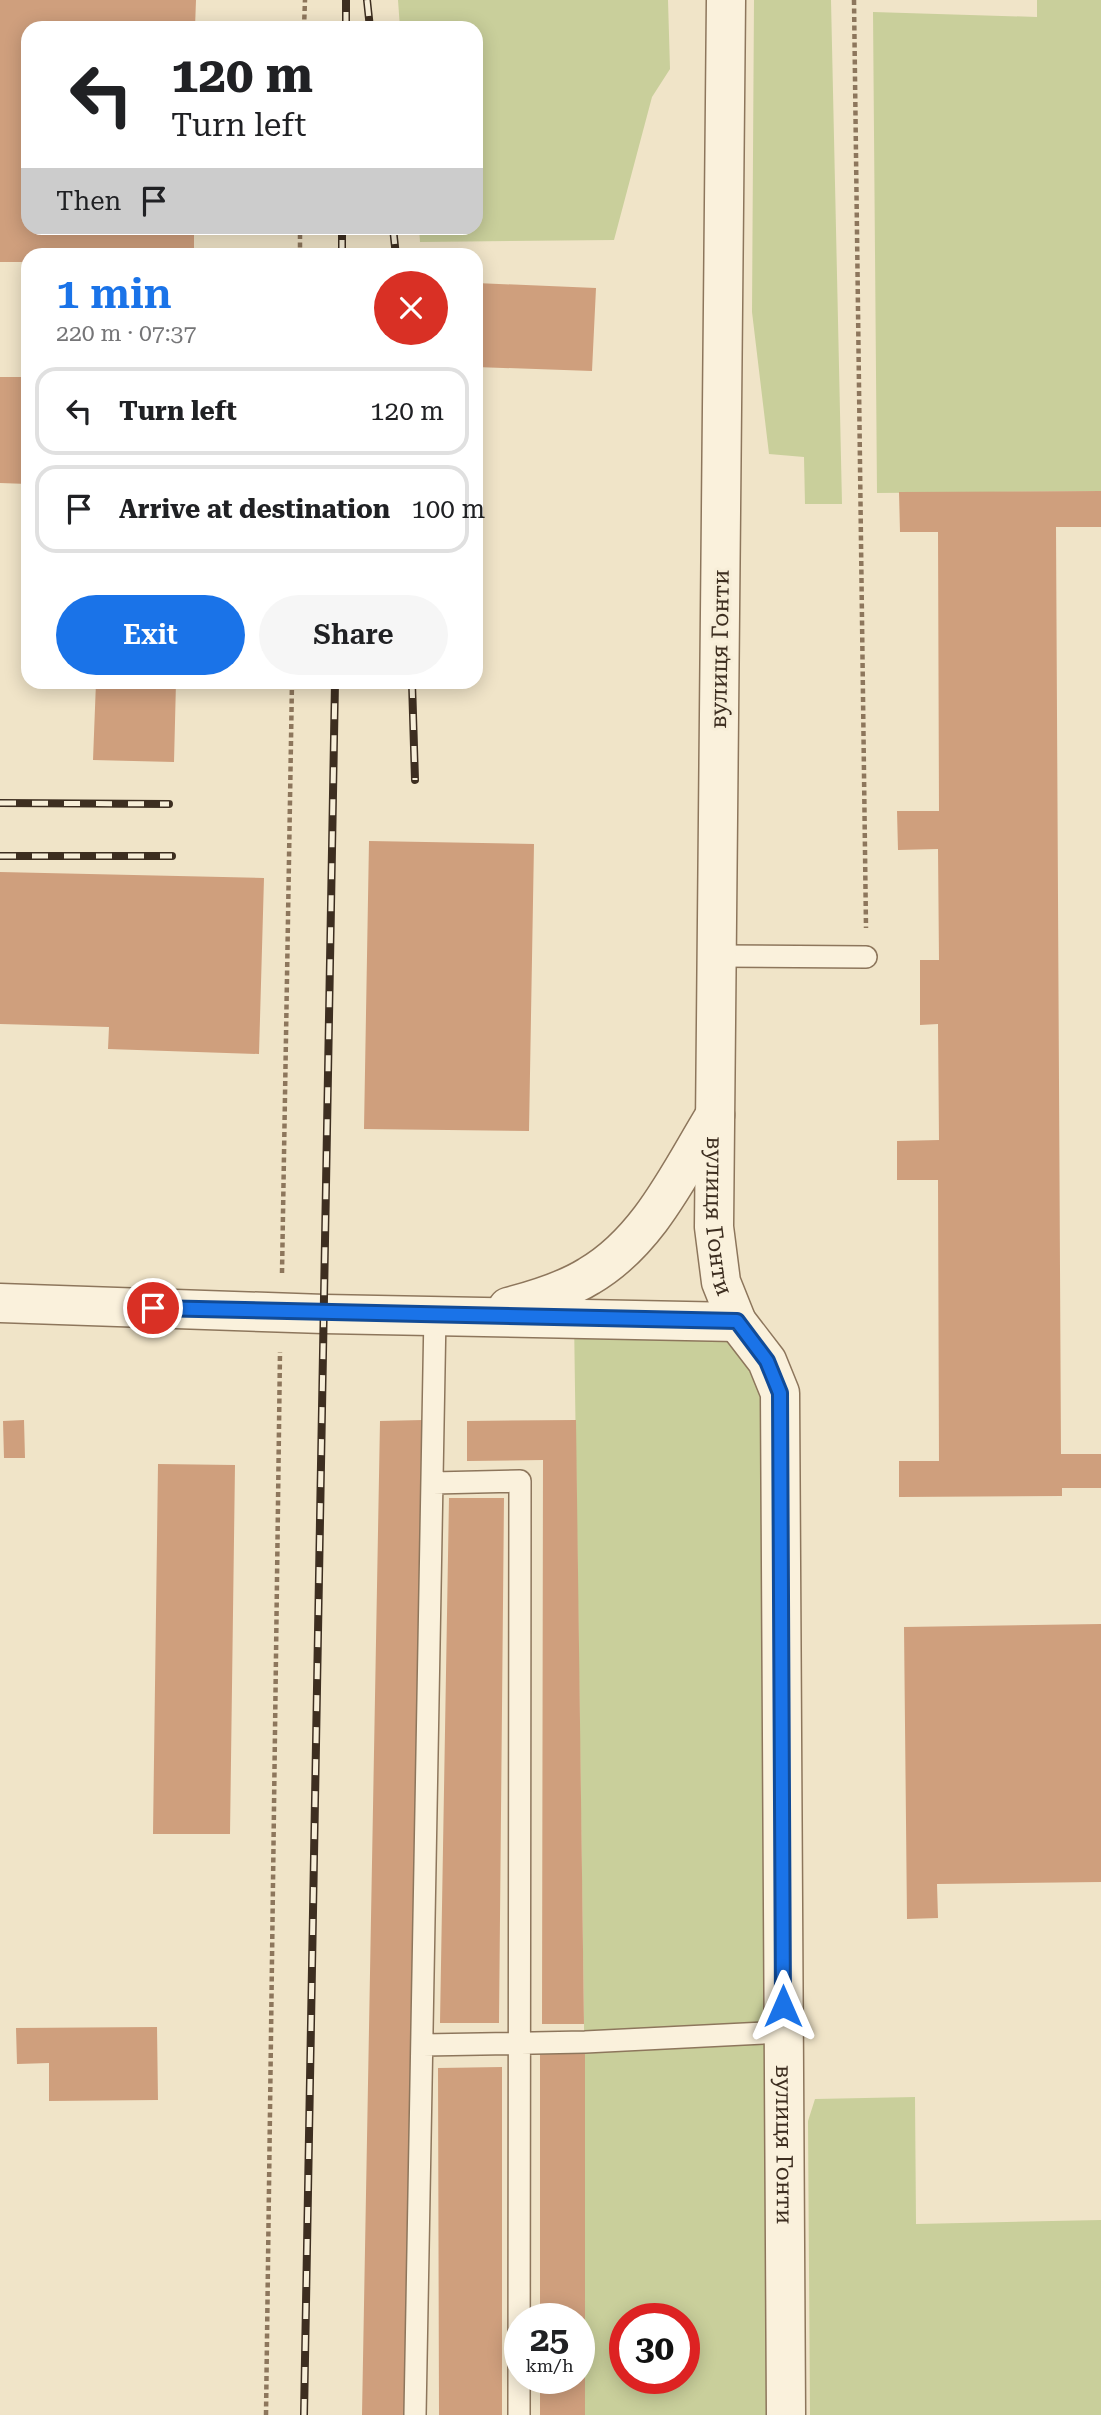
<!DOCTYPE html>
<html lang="en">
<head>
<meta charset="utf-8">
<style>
	body { margin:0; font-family:"Roboto Serif",serif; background:#f6f6f6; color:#202124; height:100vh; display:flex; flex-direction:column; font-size:26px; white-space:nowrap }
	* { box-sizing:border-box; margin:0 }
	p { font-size:23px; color:#757577 }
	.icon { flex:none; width:38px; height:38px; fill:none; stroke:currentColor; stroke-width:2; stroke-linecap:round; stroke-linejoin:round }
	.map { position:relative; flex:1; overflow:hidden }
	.panel { position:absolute; left:21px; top:248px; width:462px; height:441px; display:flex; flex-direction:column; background:#fff; border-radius:21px; box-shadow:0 4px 18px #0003 }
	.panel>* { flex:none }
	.top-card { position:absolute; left:21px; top:21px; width:462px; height:214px; border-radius:21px; box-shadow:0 4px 18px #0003; background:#fff; color:#202124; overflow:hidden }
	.speed { position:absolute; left:504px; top:2303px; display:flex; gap:14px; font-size:35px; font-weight:700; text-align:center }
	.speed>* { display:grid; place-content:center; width:91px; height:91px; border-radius:50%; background:#fff; box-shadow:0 4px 18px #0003; line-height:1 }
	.speed small { font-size:18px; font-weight:400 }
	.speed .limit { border:10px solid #d22; background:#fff; color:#111 }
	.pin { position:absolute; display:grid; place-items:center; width:60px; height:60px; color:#fff; margin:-30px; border:4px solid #fff; border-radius:50%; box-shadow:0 2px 7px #0007 }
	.me { position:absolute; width:77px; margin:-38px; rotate:0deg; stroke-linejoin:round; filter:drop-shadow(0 0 5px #0008) }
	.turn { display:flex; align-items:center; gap:24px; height:147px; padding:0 35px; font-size:32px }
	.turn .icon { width:91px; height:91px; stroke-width:2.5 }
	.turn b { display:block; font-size:49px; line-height:60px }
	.then { display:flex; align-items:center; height:66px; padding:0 35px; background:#0003; gap:14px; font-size:26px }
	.round { display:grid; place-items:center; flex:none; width:74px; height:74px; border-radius:37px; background:#f6f6f6 }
	.summary { display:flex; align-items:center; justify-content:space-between; height:119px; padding:0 35px }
	h1 { font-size:42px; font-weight:600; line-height:52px; color:#1a73e8 }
	.action { display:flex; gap:14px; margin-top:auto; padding:14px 35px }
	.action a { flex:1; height:80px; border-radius:42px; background:#1a73e8; color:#fff; font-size:28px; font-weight:600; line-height:80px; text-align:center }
	.action a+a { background:#f6f6f6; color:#202124 }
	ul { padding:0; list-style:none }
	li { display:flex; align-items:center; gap:21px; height:88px; margin:0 14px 10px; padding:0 21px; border:4px solid #e0e0e0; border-radius:21px }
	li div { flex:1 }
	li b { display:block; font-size:26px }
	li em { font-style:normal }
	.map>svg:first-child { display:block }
</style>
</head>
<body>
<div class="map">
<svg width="1101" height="2415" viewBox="0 0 1101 2415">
	<rect width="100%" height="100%" fill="#f0e4c8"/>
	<path fill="#c9cf9b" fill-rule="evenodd" d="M398,0H668L670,69L652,97L614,240L420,242L419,228H476V28H400Z
		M754,0H831L842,504H805L804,457L769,454L752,312Z
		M1037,0H1101V491L877,493L873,12L1037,17Z
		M574,1318L737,1322L767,1361L786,2415H585L584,2024ZM625,2319H684V2378H625Z
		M915,2097L916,2224L1101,2220V2415H810L808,2121L815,2099Z"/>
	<path fill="#cf9f7d" d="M0,0H196L195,28H28V228H194V256H28V262H0Z
		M476,283L596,288L592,371L476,367Z
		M0,377H28V484L0,483Z
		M1101,491V527H1056L1061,1454H1101V1488H1062V1496L899,1497V1461H939L938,1180H897V1141L939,1140L938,1024L920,1025V960H939L938,849L898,850L897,811H939L938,532H900L899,492Z
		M96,682H176L174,762L93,760Z
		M369,841L534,844L529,1131L364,1129Z
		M0,872L264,878L259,1054L108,1049L109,1027L0,1024Z
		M24,1420L25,1458H4L3,1421Z
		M423,1420L406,2415H362L380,1421Z
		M576,1420L584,2024H542L543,1460L467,1461V1421Z
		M158,1464L235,1465L230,1834H153Z
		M449,1498H504L499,2023H440Z
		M1101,1624V1882L937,1884L938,1918L907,1919L904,1627Z
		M157,2027L158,2100L49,2101V2063L17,2064L16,2028Z
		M585,2053V2415H540V2378H579V2319H540V2054Z
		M502,2067V2415H439L438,2068Z"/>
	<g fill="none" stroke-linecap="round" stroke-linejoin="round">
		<g stroke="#8d765c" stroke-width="24">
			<path id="lane" d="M718,956L866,957
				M433,1483L520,1481L519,2415
				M423,2045L585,2042L784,2032
				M415,2415L435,1314"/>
		</g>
		<g stroke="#8d765c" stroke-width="41">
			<g id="street">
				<path id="s1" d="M726,0L714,1227L721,1282L737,1322L767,1361L780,1393L786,2415"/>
				<path d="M0,1303L324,1314L737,1322"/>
				<path d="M508,1307C535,1300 565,1291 589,1276C649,1241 680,1172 715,1115"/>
			</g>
		</g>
		<path stroke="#8d765c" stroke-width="4.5" stroke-dasharray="5 3.5" stroke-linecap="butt" d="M854,0L866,928
			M304,28L305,0
			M300,256V228
			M282,1273L292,682
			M266,2415L280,1352"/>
		<use href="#lane" stroke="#faf1dc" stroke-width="21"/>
		<use href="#street" stroke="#faf1dc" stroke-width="38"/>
		<g stroke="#3d2e20" stroke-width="8">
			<path id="rail" d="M367,0L370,28
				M346,28V0
				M393,228L396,256
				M342,256V228
				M412,682L415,780
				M0,803L169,804
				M0,856H172
				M304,2415L335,682"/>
		</g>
		<use href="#rail" stroke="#f7eed8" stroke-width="5" stroke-dasharray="16" stroke-linecap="butt"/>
	</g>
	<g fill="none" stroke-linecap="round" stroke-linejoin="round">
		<g stroke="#114b97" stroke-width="18">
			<path id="route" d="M153,1308L737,1321L767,1361L780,1393L783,2006"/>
		</g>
		<use href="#route" stroke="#1a73e8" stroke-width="12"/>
	</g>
	<g text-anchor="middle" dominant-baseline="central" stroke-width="6" stroke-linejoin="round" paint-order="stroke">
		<g font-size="23" fill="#3d2e20" stroke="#f7eed8">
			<text transform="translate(720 649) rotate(-89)">вулиця Гонти</text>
			<text stroke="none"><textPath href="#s1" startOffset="1216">вулиця Гонти</textPath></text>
			<text stroke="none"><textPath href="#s1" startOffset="2161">вулиця Гонти</textPath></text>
		</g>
	</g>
</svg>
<div class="speed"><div>25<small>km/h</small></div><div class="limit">30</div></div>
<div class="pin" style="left:153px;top:1308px;background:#d93025"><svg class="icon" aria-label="arrive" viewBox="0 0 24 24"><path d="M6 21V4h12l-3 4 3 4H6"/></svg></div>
<svg class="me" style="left:783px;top:2006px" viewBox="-20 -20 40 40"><path d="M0-17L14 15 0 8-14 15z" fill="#1a73e8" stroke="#fff" stroke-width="4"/></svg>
<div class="top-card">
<div class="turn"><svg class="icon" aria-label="left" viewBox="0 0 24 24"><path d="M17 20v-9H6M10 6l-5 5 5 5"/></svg><div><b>120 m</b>Turn left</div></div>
<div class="then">Then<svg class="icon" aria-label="arrive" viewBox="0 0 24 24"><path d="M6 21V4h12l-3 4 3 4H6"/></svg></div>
</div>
<section class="panel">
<div class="summary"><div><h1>1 min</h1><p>220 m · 07:37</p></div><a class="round" style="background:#d93025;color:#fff"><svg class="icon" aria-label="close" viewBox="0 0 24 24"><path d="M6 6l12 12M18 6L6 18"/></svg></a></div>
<ul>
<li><svg class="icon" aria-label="left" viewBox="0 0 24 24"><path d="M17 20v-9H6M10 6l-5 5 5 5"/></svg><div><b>Turn left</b></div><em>120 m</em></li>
<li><svg class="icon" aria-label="arrive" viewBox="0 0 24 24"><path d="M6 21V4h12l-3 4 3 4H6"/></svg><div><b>Arrive at destination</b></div><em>100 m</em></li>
</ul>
<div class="action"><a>Exit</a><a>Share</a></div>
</section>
</div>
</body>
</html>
